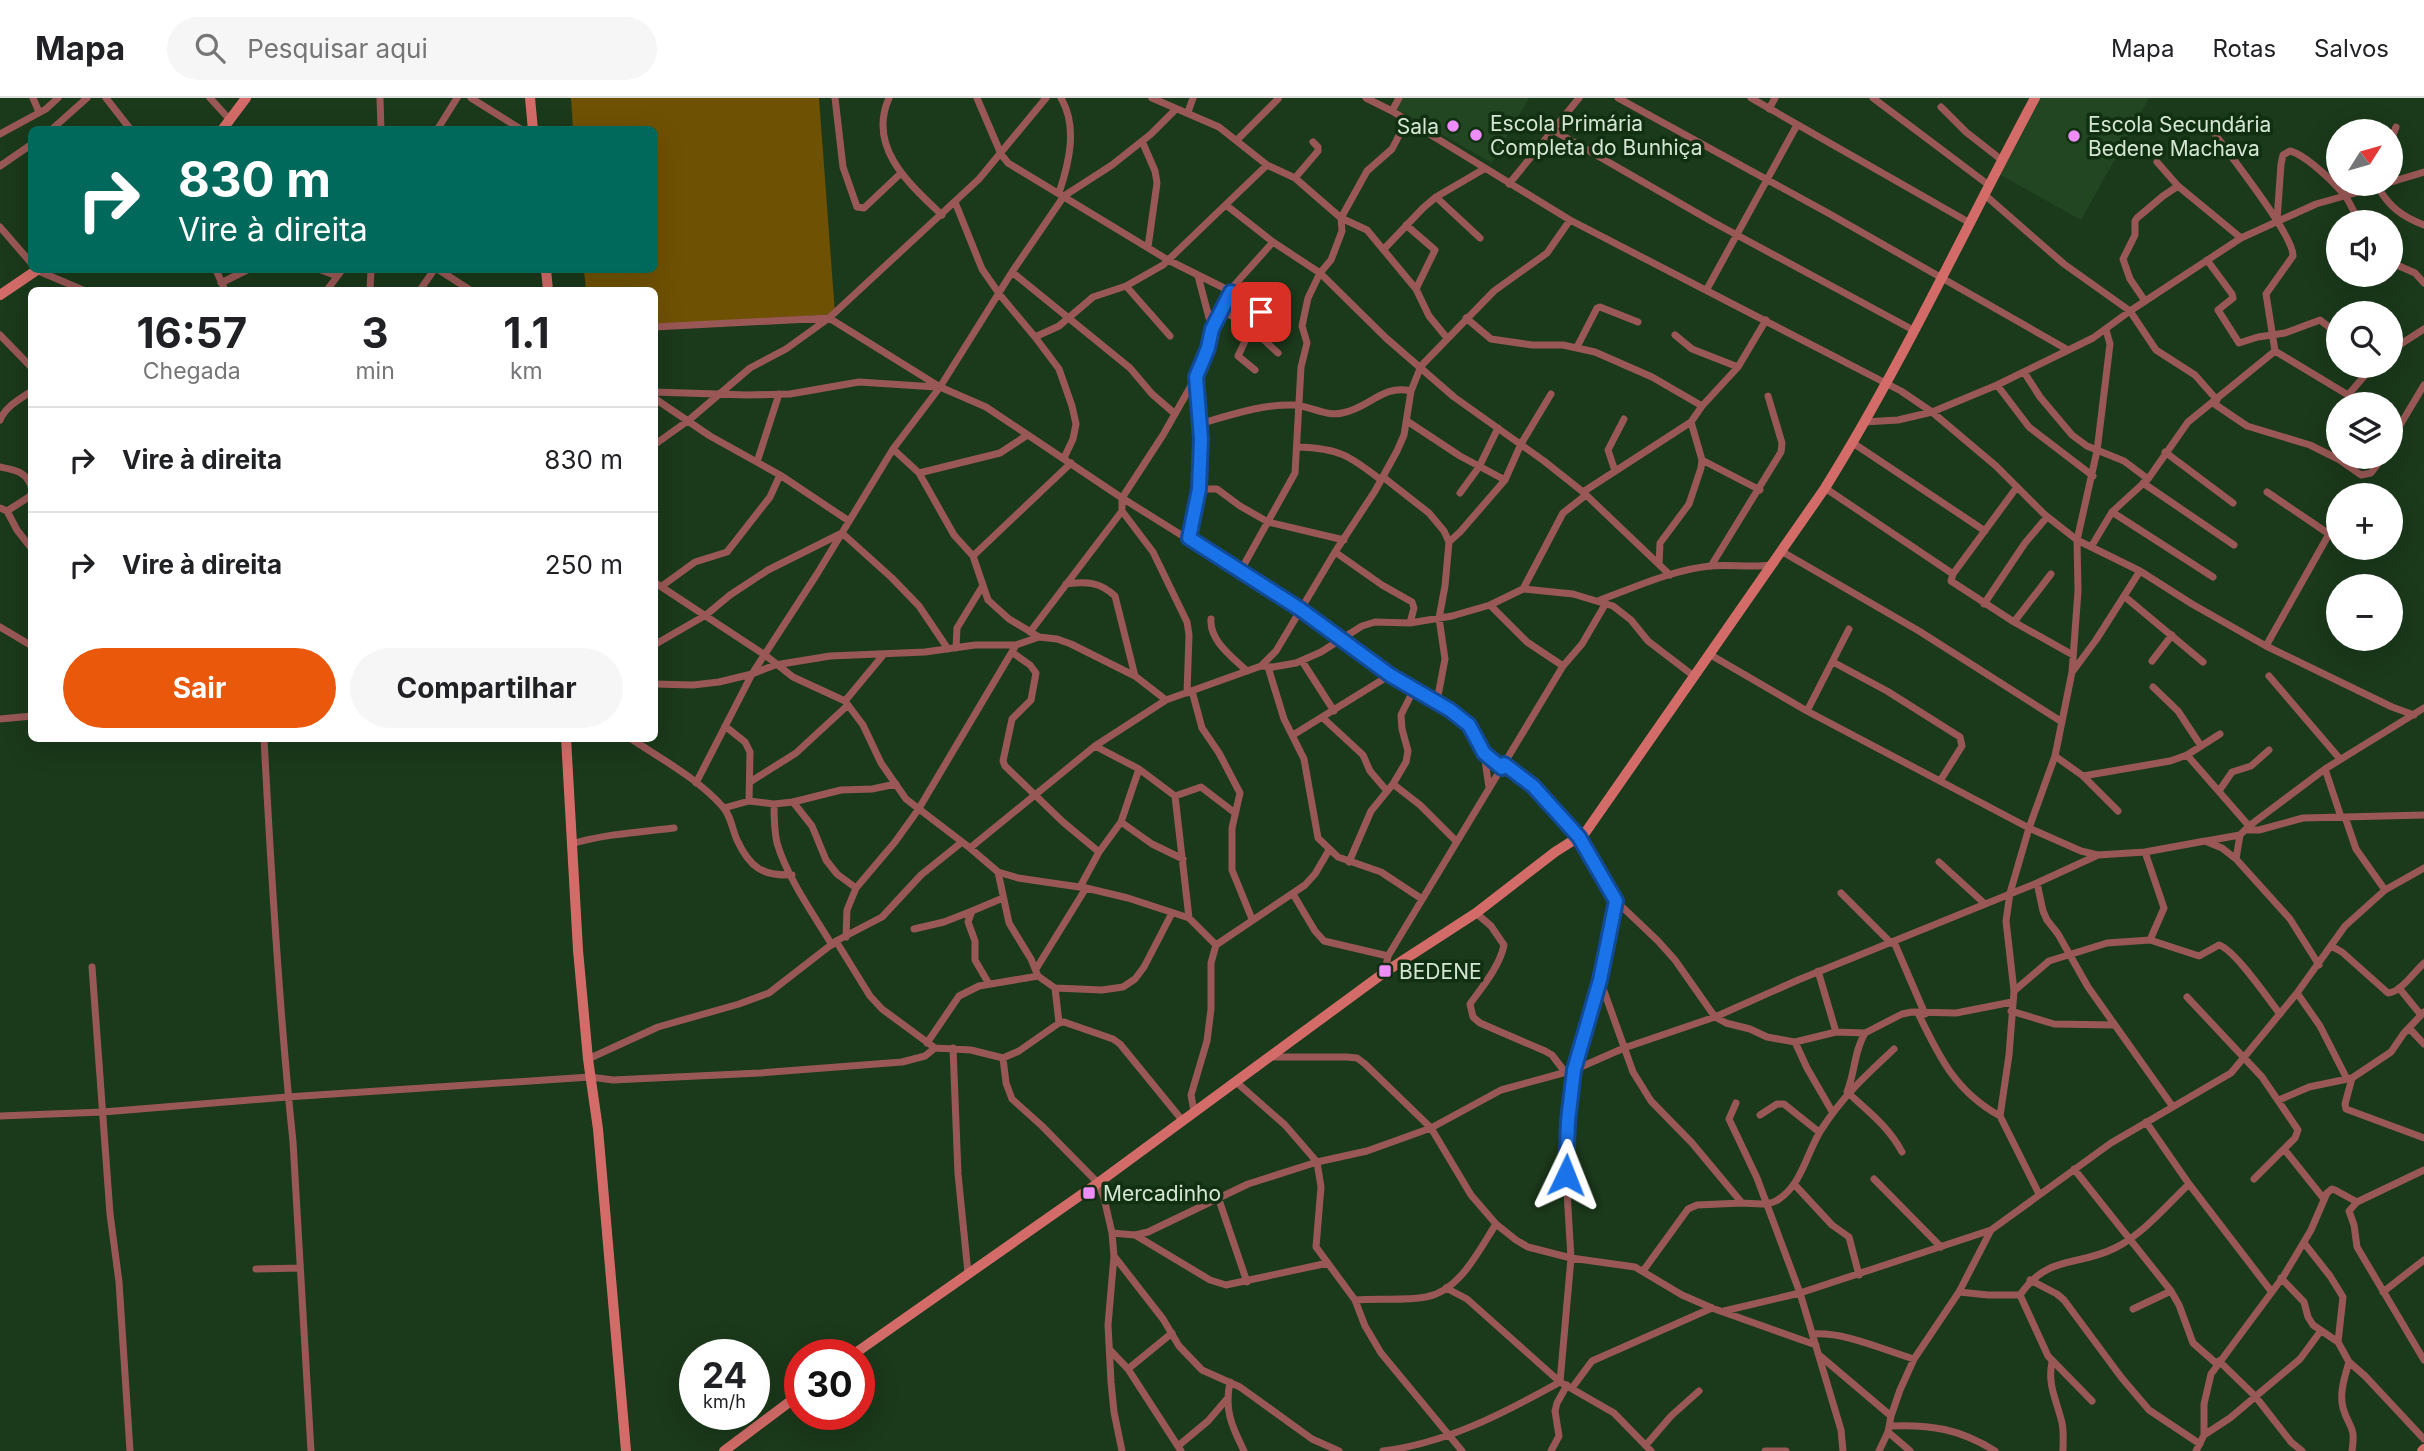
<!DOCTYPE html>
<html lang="pt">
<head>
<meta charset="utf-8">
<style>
	body { margin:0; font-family:Inter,sans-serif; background:#f6f6f6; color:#202124; height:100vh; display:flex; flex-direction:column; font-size:26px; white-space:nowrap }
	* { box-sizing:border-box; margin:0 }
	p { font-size:23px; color:#757577 }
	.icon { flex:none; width:38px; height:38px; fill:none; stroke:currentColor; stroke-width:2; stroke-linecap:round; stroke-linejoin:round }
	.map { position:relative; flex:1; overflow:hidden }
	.drawer { position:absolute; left:28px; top:189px; width:630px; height:455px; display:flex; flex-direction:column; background:#fff; border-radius:10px; box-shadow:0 7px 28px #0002 }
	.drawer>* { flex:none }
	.banner { position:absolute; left:28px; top:28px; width:630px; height:147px; border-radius:10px; box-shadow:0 7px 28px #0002; background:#00695c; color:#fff; overflow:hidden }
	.needle { width:46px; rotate:53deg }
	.tools { position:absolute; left:2326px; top:21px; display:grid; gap:14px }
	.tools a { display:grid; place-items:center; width:77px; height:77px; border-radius:50%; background:#fff; box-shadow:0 7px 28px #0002; font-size:35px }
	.speed { position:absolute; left:679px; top:1241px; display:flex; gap:14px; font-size:35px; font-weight:700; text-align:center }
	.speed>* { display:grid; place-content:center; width:91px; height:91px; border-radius:50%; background:#fff; box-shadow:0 7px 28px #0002; line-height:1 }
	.speed small { font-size:18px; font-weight:400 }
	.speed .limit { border:10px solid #d22; background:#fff; color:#111 }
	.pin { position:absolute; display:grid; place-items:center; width:60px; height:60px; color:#fff; margin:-30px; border-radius:14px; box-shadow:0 4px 10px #0006 }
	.me { position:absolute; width:77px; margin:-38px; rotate:2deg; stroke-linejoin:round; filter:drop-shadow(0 0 5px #0008) }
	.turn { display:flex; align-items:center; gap:24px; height:147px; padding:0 35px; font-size:32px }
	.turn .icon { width:91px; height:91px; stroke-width:2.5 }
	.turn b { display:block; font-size:49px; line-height:60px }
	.eta { display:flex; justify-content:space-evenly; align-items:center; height:119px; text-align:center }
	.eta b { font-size:42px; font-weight:700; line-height:49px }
	.primary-button { display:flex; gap:14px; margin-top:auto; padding:14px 35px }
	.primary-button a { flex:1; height:80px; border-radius:42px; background:#ea580c; color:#fff; font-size:28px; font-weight:700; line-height:80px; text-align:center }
	.primary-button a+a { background:#f6f6f6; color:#202124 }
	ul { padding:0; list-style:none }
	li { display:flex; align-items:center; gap:21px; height:105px; padding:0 35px; border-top:2px solid #e0e0e0 }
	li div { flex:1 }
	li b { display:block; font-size:26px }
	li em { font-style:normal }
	header { display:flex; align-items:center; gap:42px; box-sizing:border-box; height:98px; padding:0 35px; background:#fff; border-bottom:2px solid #e0e0e0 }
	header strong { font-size:33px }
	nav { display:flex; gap:38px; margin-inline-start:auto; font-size:24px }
	.search { width:490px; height:63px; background:#f6f6f6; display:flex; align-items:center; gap:18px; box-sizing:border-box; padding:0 24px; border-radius:38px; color:#757577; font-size:26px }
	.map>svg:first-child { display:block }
</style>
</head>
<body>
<header>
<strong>Mapa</strong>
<div class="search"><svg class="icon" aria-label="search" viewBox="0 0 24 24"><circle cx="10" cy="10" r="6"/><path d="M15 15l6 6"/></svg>Pesquisar aqui</div>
<nav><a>Mapa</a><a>Rotas</a><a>Salvos</a></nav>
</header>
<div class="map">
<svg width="2424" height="1353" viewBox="0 0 2424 1353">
	<rect width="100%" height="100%" fill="#1b391b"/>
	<path fill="#224622" d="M1401,0H1529L1492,65L1395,10Z
		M2041,0H2149L2081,122L1999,76Z"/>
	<path fill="#6f5103" d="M571,0H819L835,216L655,229L654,192H586L584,172H654V32L573,31Z"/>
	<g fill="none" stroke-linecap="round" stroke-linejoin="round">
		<path stroke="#995855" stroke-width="7" d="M33,0L39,14
			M106,0L131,32
			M210,0L230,22
			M380,0L381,32
			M471,0L522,32
			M835,0L843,69L857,109L864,110L900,76
			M889,0C867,49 909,86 942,117
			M977,0L1001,56L1008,65L1168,162L1232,194L1261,214
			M1152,0L1219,29L1267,67L1295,80L1341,120L1367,132L1416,191L1429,218L1447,240
			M1366,0L1392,13L1570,122L1901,293L1932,314L1996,368L2044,416L2077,442L2140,473L2192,506L2266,548L2392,609L2414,617
			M1618,0L1828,115L2068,252
			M1751,0L1970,125
			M1873,0L1990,88
			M1941,9L1966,34L2003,63
			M1769,11L1775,0
			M1392,13L1399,0
			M1188,14L1193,0
			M1551,31L1711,123L1915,233
			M51,32L87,0
			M437,32L457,0
			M2212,32C2227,54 2294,137 2293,158L2266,196L2275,253
			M0,36L46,11L58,0
			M1237,42L1278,1
			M1142,43L1155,73L1157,85L1148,149
			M2157,64L2178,88L2241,140
			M0,68L32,46
			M1295,80L1318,53V49L1313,44
			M2395,83L2392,40L2396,29
			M2391,84L2424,74
			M1509,86L1579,0
			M2378,89C2389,109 2403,119 2424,127
			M1059,95C1069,65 1078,29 1061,0
			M1985,97L2064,166L2130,213L2156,252L2195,277L2217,302
			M1436,99L1480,140
			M955,104L982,171L1000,197L1035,239L1059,271L1072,308L1076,326L1073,341L1064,360
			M1226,107L1273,144L1320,175L1386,240L1454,299L1544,363L1583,394L1670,477
			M2277,122L2281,66L2283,57L2290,53C2306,57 2335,85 2346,99C2351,107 2355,116 2359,124
			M1406,127L1435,152L1416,191
			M0,129L32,166
			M1384,151L1423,110L1436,99L1484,71
			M2207,162L2232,196L2233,200L2218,212L2239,245L2258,239L2285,235L2320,222L2338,236
			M2390,164L2415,175L2424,185
			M36,172L83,192
			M216,172L225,192
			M321,172L337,178
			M439,172L470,192
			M1012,174L1130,270L1152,296L1174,315
			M1198,178L1212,231
			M221,185L247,172
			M1126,188L1170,238
			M1707,191L1797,27
			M327,192L342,172
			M370,192L371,172
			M420,192L434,172
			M1229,193L1273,144
			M2145,203L2130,181L2123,161L2135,137V123L2137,120L2163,98L2178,88
			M1222,213L1247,226L1278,255
			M1466,220L1491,241L1532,247H1563L1595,254L1652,279L1702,308
			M1247,226V239L1238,258L1255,272
			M654,229L829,220L940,289L986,309L1122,400L1300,511L1390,577L1450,612L1469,627L1476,637L1484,655L1489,690
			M0,237L32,270
			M1675,237L1692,251L1738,269
			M1035,239L1059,228L1093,199L1126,188L1163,167L1267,67
			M1577,249L1597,210L1600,209L1638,224
			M2275,253L2363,306
			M2390,253L2424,231
			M2024,274L2040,299L2072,337L2087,348L2124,363L2148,381
			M1997,287L2029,329L2093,378
			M654,294L747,297L790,296L859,284L936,289
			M2348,297L2373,268
			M654,300L710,338L780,377L849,423
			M2213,305L2247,328L2310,347L2338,361L2361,377L2371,375L2383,359
			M0,322C6,308 20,301 32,293
			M1407,323L1460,358L1505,382
			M1864,324L1898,322L1932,314L1997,287L2093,240L2130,213L2241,140L2316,106L2387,86
			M1199,326C1231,317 1261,306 1294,307C1310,308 1327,319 1342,315C1370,310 1382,286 1411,293
			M2390,344L2424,287
			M1853,345L1985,433
			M654,347L689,322L750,270L786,251L829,220L979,81L1046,0
			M1298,349C1339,350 1350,358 1381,382
			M893,351L919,375L954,437L973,458L988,502L1009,521L1039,539
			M2165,354L2233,405
			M1702,362L1760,392
			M757,364L779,296
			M0,369C16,372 28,374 32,392
			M1615,373L1608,352L1624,321
			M919,375L1000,355L1026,338
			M1383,379L1429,415L1444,433L1449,444L1445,488L1439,520L1445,561L1437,603
			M2143,385L2234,447
			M2017,389L1953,476L1951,483L2014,524L2073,557
			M1825,390L1953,476
			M1199,391H1217L1240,408L1268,424L1344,442
			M1583,394L1691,324L1702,308L1738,269L1766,222
			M1460,395L1479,369L1498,330
			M0,410L7,413L17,432L32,451
			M7,413L29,399L32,395
			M2112,414L2213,479
			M1189,440C1205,387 1200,333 1196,279
			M1449,444L1460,434L1505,382L1521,346L1551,296
			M2091,449L2112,414L2148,381L2188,324L2275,253
			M1781,453L1919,533L2062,624
			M1335,454L1382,487L1412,504L1414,510L1410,525
			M973,458L1071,365
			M1659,466L1660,445L1689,406L1701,370L1702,362L1691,324
			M1711,468L1781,354L1782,345L1768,298
			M1241,472L1295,375L1301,269L1307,245L1302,228L1308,200L1320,175L1331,162L1342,133L1341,120L1367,73L1392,51L1407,22
			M654,484L765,557L793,579L845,603L863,627L881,665L906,701L970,750L998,774L1018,780L1086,790L1128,800L1189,820L1216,847
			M1066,486C1086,483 1100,484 1115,498L1135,578
			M662,488L695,464L727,454L770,399L780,377
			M1523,491L1563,415L1586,397
			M2124,498L2203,564
			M1600,502C1636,489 1672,472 1710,468C1730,466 1751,470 1771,467
			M1984,506L2025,445L2047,419
			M1490,507L1527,544L1563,568
			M1211,521C1209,542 1232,559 1247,573
			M2014,524L2051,476
			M0,529L32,548
			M1030,534L1122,413
			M654,547L706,517L730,497L768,472L842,435L892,480L919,508L948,551
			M2266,548L2329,436L2267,394
			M956,550L957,530L982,489
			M1013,555L1030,567L1036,575L1031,602L1012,621L1003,663L1005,668L1063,724L1099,754
			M1709,556L1807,613L2029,730L2081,753L2098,757L2145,754L2205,743L2222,750L2236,761L2290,821L2319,867
			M1302,563L1334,613
			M2152,563L2172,537
			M1833,564L1887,593L1960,639L1962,648L1940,683
			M1261,568L1276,553L1335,454L1375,393L1397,353L1404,337L1411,293L1421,268L1494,193L1547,155L1570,122
			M1268,569L1284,621L1304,661L1318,740L1338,759L1381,774L1422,801
			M2073,573L2096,542L2140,473
			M2269,578L2340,661
			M654,586L693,587L719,584L752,576L775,567L830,558L925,554L975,547H1016L1039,539L1057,541L1071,546L1135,578L1166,602L1261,568L1273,569L1296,565L1321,554L1362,528L1375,524L1410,525L1452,518L1490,507L1523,491L1573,496L1613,508L1631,522L1648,543L1695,579
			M2153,589L2178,613L2201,648
			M1192,593L1202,630L1219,655L1240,695L1232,730V772L1252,821
			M1187,595L1189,537L1187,524L1153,454L1122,413V400L1163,337L1196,279L1208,250L1212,231L1232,194
			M845,603L884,556
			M1807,613L1849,531
			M1323,620L1363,657L1370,673L1387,693
			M0,621L32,618
			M725,628L745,644L750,654L749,703
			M1293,637L1390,577
			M264,640C271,775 279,910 293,1044L311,1353
			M630,640C661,661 697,680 722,708C731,717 732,731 737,742C750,770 763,778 792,777
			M1095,648L1139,671L1175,698L1189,820
			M1485,655L1502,670
			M2187,657L2249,728
			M2055,658L2083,678L2118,713
			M1504,666L1533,688L1579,739L1616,803L1658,843L1675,862L1715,919L1726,925L1750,931L1767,939L1795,944L1836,934L1865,935L1902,916L1912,914L1956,915L2012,904
			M2325,671L2341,719
			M2083,678L2170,663L2187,657L2220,636
			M750,684L796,655L848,607
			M696,685L752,576L817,476L893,351L940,289L1012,174L1064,98L1112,67L1151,36L1175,12
			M1393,686L1420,707L1456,743
			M2219,693L2232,674L2251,668L2269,652
			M1175,698L1201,689L1235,715
			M793,704L812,728L826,762L837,776L856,790
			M774,706C774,719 774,732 777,745C787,779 813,816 832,847
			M724,710L749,703L774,706L793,704L841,692L872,691L896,686
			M2345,719L2356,751L2385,792
			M1121,724L1152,746L1183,761
			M2246,732H2259L2303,720L2424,717
			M2206,743L2240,737
			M571,746C605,736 639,734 674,730
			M970,750L1095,648L1166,602
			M2145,754L2164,810L2150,842
			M2236,761L2240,737L2249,728L2325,671L2424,610
			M1349,764L1371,713L1393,686L1406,664L1408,653L1402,631L1401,617L1414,591
			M1939,764L1985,806
			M998,774L1009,825L1031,861L1038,878L1055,890L1102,892L1123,889L1135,881L1144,869L1172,815
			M2037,785L2043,813L2047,822L2058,836L2088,889L2173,1009
			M1080,789L1099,754L1121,724L1139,671
			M1841,795L1891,845
			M1293,796L1315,833L1324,843L1388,858
			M1476,815L1491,828L1504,847C1500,868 1482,889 1470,906L1473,919L1480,925L1545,953L1552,957L1565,974
			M914,831L944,824L972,813
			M846,839L847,812L856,790L895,744L918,712L1016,547
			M836,843L870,898L882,911L935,950
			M1894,844L1925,916
			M2331,848L2342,854L2388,895C2401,894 2414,874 2424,865
			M92,869L110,1116L119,1184L130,1353
			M1036,871L1086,790
			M1818,873L1836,934
			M1385,874L1388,858L1563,568L1582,546L1606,505
			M1600,882L1633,974L1651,1003L1692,1045L1742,1105C1754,1105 1769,1109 1779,1101C1802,1086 1807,1054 1821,1032C1843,998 1865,978 1894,951
			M989,886L975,862V843L968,824L972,813L1003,800
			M1055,890L1059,925
			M2399,890L2421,917
			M2014,893L2049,863L2107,845L2150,842L2199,858L2219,847C2235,852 2268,901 2280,916
			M2297,895L2320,928L2347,981
			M2187,899L2262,979L2298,1032L2295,1040L2254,1081
			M2011,913L2054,926L2114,927
			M1918,915C1939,959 1956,994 2000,1018
			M2409,930L2424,946
			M1865,935C1854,953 1855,975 1847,994C1868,1013 1889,1029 1902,1054
			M1795,944L1807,970L1833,1015
			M927,945L959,898L979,888L1038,878
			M953,950L958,1076L968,1175
			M1271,959H1347L1357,960L1365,966L1431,1030L1471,1097L1496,1126L1516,1142L1528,1149L1571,1160L1635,1169L1682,1197L1712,1210L1816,1247
			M1003,960L1006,985L1012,1001L1042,1028L1098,1085L1104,1100L1112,1135L1114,1158L1108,1227L1111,1284L1114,1314L1122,1353
			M588,961L658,929L739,906L769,895L836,843L882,819L921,777L962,744
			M2352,980L2345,1006L2346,1011L2424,1040
			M1235,983L1285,1027L1317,1064L1321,1089L1316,1149L1355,1202L1365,1228L1381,1255L1462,1353
			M2279,1002L2309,989L2352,980L2391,954L2404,935L2424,914
			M1736,1005L1729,1021L1757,1080L1800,1195L1841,1332L1843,1353
			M1194,1013L1191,997L1207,943L1211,911V865L1216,847L1305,787L1315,776L1329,752
			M1760,1017L1777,1006H1784L1819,1034
			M0,1018L103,1014L287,999L590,979L613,982L760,975L902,964L925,958L935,950L971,952L1003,960L1019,953L1059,925L1064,924L1113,941L1120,946L1182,1022
			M2146,1024L2189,1086L2271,1193
			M2284,1051L2324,1101
			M2074,1071L2171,1193L2179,1207L2193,1245L2217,1266
			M2424,1072L2357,1104L2349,1113L2354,1127L2357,1149L2424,1262
			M1874,1081L1941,1149
			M1794,1086L1832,1127L1849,1139L1859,1177
			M2039,1096L2000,1018L2009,957L2014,893L2006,823L2010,795L2029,730L2055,658L2072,574L2078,493L2077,442L2097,353L2110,246L2106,232
			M1218,1099L1247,1184
			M1112,1135L1135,1137L1148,1134L1248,1086L1317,1064L1367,1053L1431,1030L1501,992L1574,972L1624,950L1715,919L1798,882L2037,785L2098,757
			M1135,1137L1210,1182L1226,1187L1328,1165
			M2304,1145L2330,1178L2343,1199L2338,1244L2349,1264L2365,1278L2424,1341
			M1114,1158L1163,1221L1179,1248L1202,1272L1240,1289L1312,1341L1339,1353
			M256,1171L300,1170
			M1643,1173L1688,1111L1697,1107L1742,1105
			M2281,1180L2304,1204L2308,1219L2313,1227L2338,1244
			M2030,1182L2057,1196L2064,1202L2121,1279L2149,1312L2200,1346
			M1446,1190L1467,1201L1560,1284L1614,1315L1651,1353
			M1959,1194L1988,1197H2020C2048,1156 2077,1169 2115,1150C2143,1136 2166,1108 2189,1086
			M2383,1194L2424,1162
			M2020,1197L2048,1258L2092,1303
			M1355,1202C1378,1200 1404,1203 1426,1199C1460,1193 1479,1152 1496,1126
			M2133,1211L2171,1193
			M1724,1213L1800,1195L1991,1132
			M1813,1236C1846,1234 1883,1252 1914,1261
			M1110,1252L1128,1271L1181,1353
			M1819,1257L1891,1318
			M2219,1263L2255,1298L2291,1344L2302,1353
			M2052,1264C2047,1287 2057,1303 2062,1325C2064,1334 2063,1344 2063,1353
			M2349,1264C2345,1278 2339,1295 2343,1310C2349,1331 2356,1326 2352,1353
			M1128,1271L1172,1235
			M1230,1284C1224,1313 1232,1328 1244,1353
			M1560,1284L1571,1160L1566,1077L1568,1023L1574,972L1600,882L1616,803
			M1572,1290L1592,1263L1712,1210
			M1890,1328C1930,1326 1960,1331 1995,1353
			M1888,1334L1910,1353
			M2204,1337L2230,1320L2300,1261L2320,1234
			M1646,1347L1671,1318L1699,1293
			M1178,1348L1208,1323L1226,1302
			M1383,1353C1447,1345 1504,1315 1560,1284
			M1551,1353L1559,1338L1555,1313L1557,1305L1567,1287
			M1765,1353H1786
			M1879,1353L1888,1334L1891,1318L1900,1292L1914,1261L1959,1194L1991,1132L2111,1045L2231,975L2297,895L2345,828L2385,792L2424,770
			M2196,1353L2204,1337V1306L2211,1276L2283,1179L2311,1132L2327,1095L2332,1091L2335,1092L2357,1104"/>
		<path stroke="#d36c68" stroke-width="10" d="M530,0L533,32
			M222,32L246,0
			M546,172L548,192
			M0,197L37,172
			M566,640L578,852L588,961L598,1031L626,1353
			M854,1256L1098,1085L1385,874L1476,815L1555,754L1585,735L1825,390C1903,265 1965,130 2035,0
			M724,1353L800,1296
			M2422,1353L2424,1351"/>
	</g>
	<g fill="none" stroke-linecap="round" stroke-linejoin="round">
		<g stroke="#114b97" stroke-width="18">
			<path id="route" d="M1261,214L1231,194L1212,231L1208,250L1196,279L1201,341L1199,391L1189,440L1300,511L1390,577L1450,612L1469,627L1484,655L1502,670L1504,666L1533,688L1579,739L1616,803L1600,882L1574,972L1568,1023L1566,1077"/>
		</g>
		<use href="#route" stroke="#1a73e8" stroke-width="12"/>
	</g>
	<g fill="#ee8cf8" stroke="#112f11" stroke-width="2.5">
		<circle cx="1453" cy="28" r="7"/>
		<circle cx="1476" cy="37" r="7"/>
		<circle cx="2074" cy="38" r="7"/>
		<rect x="1378" y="866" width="14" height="14" rx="3.5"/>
		<rect x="1082" y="1088" width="14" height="14" rx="3.5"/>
	</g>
	<g text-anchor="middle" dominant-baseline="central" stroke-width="7" stroke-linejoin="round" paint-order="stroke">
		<g font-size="21" fill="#d4e6d3" stroke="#112f11" text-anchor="start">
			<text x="1490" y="25">Escola Primária<tspan x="1490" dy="24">Completa do Bunhiça</tspan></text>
			<text x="2088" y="26">Escola Secundária<tspan x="2088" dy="24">Bedene Machava</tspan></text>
			<text x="1439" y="28" text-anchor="end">Sala</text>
			<text x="1399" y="873">BEDENE</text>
			<text x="1103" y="1095">Mercadinho</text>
		</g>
	</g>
</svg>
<div class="tools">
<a><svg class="needle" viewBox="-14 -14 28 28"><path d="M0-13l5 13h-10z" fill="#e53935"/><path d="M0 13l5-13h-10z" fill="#757577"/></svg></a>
<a><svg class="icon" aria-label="sound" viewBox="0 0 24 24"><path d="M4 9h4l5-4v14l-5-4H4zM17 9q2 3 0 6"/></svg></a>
<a><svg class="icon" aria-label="search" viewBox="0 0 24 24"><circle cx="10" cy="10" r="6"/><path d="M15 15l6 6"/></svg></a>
<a><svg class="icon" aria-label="layers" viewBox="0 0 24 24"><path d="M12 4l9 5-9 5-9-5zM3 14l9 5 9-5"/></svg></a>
<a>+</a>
<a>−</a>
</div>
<div class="speed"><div>24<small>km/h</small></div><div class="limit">30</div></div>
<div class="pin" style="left:1261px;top:214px;background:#d93025"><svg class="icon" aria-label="arrive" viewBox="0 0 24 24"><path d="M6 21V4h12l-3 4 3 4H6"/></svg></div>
<svg class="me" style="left:1566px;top:1077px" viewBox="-20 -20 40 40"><path d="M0-17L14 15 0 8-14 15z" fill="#1a73e8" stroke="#fff" stroke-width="4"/></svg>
<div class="banner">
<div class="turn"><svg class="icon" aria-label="right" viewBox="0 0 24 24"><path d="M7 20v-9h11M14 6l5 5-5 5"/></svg><div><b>830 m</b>Vire à direita</div></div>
</div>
<section class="drawer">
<div class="eta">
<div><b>16:57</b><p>Chegada</p></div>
<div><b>3</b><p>min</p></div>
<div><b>1.1</b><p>km</p></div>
</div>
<ul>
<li><svg class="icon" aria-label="right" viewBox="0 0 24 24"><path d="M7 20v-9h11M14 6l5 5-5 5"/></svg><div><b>Vire à direita</b></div><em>830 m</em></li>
<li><svg class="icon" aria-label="right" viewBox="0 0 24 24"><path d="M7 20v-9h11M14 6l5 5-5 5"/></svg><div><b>Vire à direita</b></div><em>250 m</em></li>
</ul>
<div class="primary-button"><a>Sair</a><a>Compartilhar</a></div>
</section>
</div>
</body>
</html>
